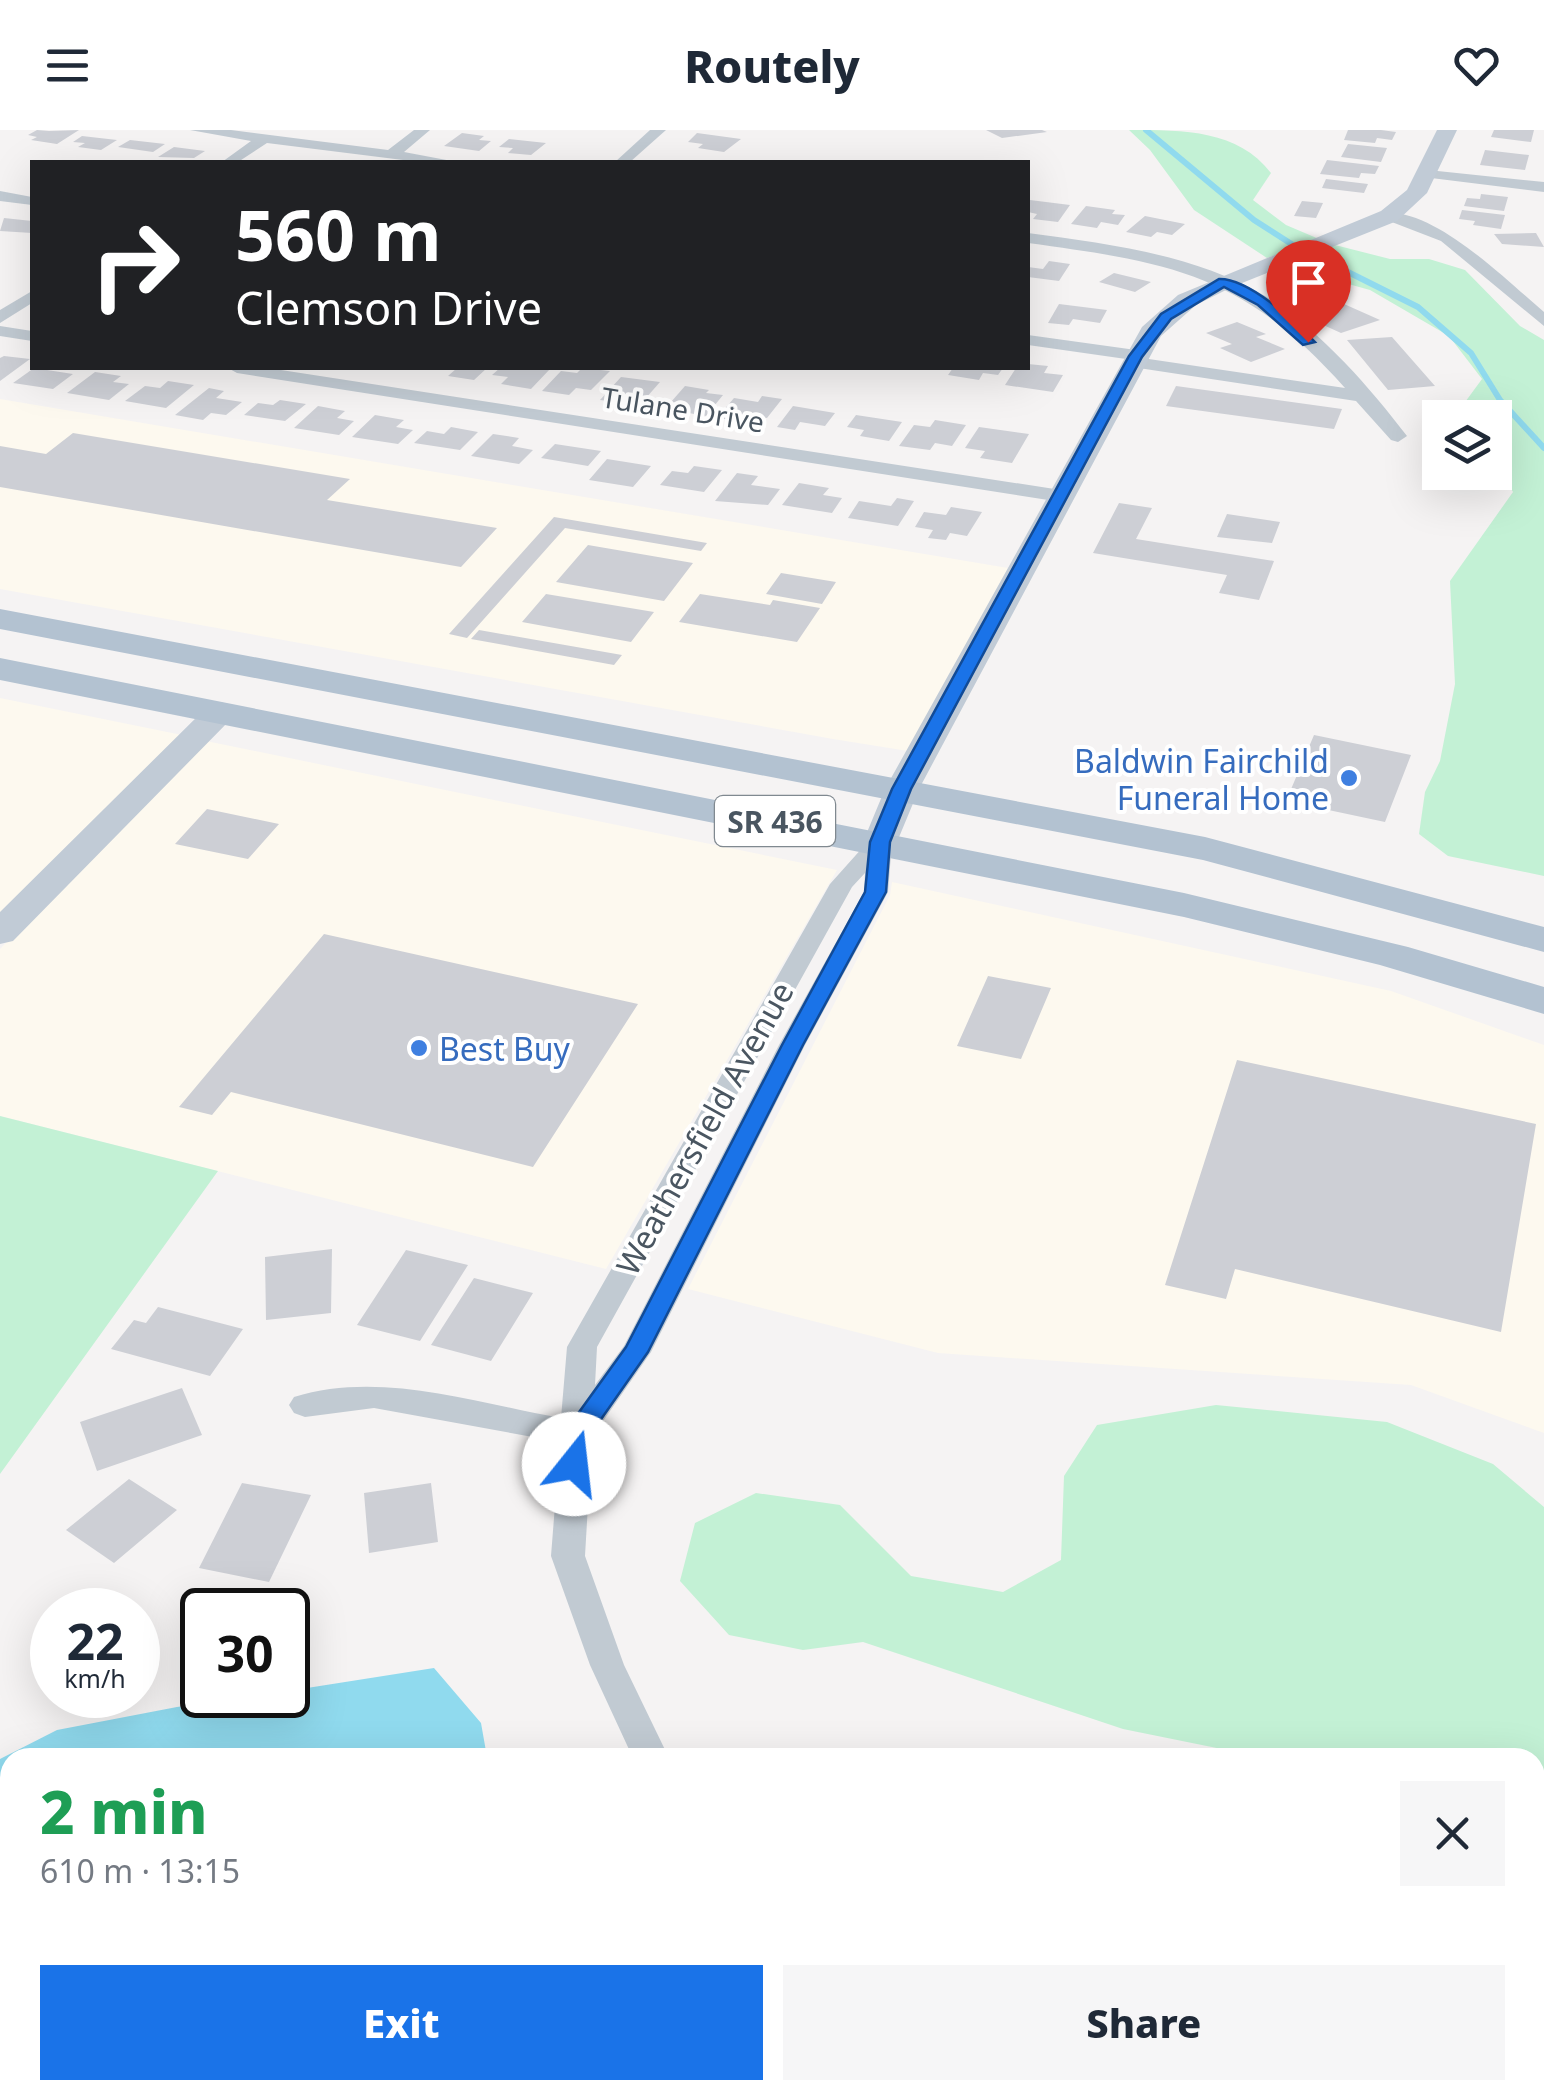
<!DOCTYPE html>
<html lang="en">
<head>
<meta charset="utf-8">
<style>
	body { margin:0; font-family:"Noto Sans",sans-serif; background:#f6f6f7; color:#1f2937; height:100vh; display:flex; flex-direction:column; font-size:38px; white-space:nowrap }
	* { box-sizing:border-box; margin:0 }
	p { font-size:32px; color:#747a83 }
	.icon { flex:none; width:55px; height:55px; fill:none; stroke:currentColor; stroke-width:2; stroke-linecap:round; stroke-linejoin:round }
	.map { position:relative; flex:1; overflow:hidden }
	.side { position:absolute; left:0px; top:1618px; width:1545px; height:352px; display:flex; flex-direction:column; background:#fff; border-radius:30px 30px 0 0; box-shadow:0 10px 40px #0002 }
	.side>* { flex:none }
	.hud { position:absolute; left:30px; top:30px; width:1000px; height:210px; border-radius:0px; box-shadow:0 10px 40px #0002; background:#202124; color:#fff; overflow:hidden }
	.buttons { position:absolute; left:1422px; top:270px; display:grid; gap:20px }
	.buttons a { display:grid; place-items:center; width:90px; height:90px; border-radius:0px; background:#fff; box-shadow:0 10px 40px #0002; font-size:50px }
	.speed { position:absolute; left:30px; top:1458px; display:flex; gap:20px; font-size:50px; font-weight:700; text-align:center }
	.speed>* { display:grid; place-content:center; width:130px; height:130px; border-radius:50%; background:#fff; box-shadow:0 10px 40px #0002; line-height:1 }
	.speed small { font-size:25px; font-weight:400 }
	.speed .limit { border:5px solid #111; border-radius:15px; background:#fff; color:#111 }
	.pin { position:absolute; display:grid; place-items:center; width:85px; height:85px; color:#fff; margin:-102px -42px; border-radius:50% 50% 50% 0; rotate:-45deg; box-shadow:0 0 10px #0007 }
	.pin .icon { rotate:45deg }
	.me { position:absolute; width:110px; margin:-55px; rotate:16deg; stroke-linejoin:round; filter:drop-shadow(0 0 8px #0008) }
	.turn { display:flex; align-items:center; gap:35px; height:210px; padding:0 40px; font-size:45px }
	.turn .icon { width:130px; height:130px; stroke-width:2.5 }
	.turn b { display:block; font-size:70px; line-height:85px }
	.round { display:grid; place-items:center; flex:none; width:105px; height:105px; border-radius:0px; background:#f6f6f7 }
	.headline { display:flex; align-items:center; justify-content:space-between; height:170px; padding:0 40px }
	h1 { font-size:60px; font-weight:800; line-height:75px; color:#1e9e55 }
	.action { display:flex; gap:20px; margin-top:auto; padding:20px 40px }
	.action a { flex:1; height:115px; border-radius:0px; background:#1a73e8; color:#fff; font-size:40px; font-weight:800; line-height:115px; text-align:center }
	.action a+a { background:#f6f6f7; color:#1f2937 }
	header { display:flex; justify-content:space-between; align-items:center; height:130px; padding:0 40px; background:#fff; font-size:45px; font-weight:800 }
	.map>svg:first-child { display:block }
</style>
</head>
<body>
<header><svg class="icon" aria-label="menu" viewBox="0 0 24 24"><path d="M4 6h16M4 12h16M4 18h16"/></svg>Routely<svg class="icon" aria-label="heart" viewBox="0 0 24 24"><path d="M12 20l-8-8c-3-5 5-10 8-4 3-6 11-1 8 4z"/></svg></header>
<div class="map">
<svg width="1544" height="1968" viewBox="0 0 1544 1968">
	<rect width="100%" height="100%" fill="#f5f3f3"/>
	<path fill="#fdf9ef" d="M0,269L1008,438L908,621L833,609L0,459Z
		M0,568L182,605L0,787Z
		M206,611L837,740L606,1139L0,986V819Z
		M892,752L1391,861L1544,915V1303L1411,1255L938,1223L688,1159L890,765Z"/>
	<path fill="#c3f1d5" d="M1129,0C1185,0 1238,0 1271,43L1253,70L1286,95L1319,109L1267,128L1194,80L1150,20Z
		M1335,115L1390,129H1429L1465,140L1520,196L1544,210V746L1448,726L1419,704L1425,662L1440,631L1455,554L1450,451L1513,362L1495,334V288L1466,287L1460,279L1482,249L1449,206L1370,160L1279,135Z
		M0,986L218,1041L0,1344Z
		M1216,1275L1387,1292L1493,1334L1544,1377V1685L1535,1683V1628L1261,1627L1123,1599L863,1512L803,1520L729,1505L680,1451L695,1393L756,1363L840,1375L911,1446L1003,1462L1061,1430L1064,1346L1097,1295Z"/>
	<path fill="#90daee" d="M434,1538L481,1593L487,1627L10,1628V1802L0,1801V1629L57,1600L177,1577L258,1565H288V1561Z"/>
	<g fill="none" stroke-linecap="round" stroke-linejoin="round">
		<path stroke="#90daee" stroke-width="6" d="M1146,0L1254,90L1293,115
			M1316,126L1418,177L1471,223L1500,270L1544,318"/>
	</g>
	<path fill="#cdcfd5" d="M37,0L49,1L79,0L57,14L31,10L37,7L28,5Z
		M986,0H1042L1047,2L1002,8Z
		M1348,0H1381L1396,2L1392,10L1377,8L1375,13L1344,10Z
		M1494,0H1534L1531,12L1491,7Z
		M462,3L484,6L479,10L491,11L479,21L444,16Z
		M697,3L741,9L724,22L698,18L703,14L688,12Z
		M82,6L117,10L101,20L78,17L85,13L73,12Z
		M509,9L546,13L531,25L508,23L513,18L499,17Z
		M130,10L165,14L153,22L118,17Z
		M1348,14L1387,18L1381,32L1341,27Z
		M174,17L205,21L194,28L158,27Z
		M1485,20L1529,25L1525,40L1480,35Z
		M1327,30L1379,36L1375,44L1361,43L1359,48L1320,44Z
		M1326,49L1368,54L1364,63L1322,58Z
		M1481,64L1508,67L1504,81L1464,76L1467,68L1480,69Z
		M1030,70L1070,75L1058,92L1033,89L1037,84L1028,82Z
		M1302,71L1323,73L1316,88L1294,86Z
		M1086,76L1115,80L1112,84L1125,85L1118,95L1101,92L1097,98L1071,94Z
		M1462,80L1505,85L1501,99L1473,95L1475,91L1459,89Z
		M1145,86L1185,94L1172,105L1157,102L1151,107L1126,102Z
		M4,88L32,91V103L0,101Z
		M1536,103L1544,117L1502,114L1494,104Z
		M1049,131L1070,134L1059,151L1028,147V137L1043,139Z
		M1114,143L1151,152L1135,162L1099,152Z
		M1299,154L1380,190L1341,203L1299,184L1314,179L1274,161Z
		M1059,174L1107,180L1100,193L1073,189L1069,195L1048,193Z
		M1237,192L1266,204L1256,207L1285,219L1251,232L1220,218L1232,214L1206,203Z
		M1392,207L1435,256L1388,260L1347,210Z
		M4,226L30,229L0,251V228Z
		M1028,234L1048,236L1044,243L1063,245L1053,262L1005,255L1016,238H1028Z
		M34,238L73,244L53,259L13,253Z
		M457,238H487L474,250L448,246Z
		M500,238H540L550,239L531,259L501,254L508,247L492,245Z
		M582,238L610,241L591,260L576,258L569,265L542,261L561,241L577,243Z
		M953,238H1003L998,245L983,243L979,250L948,245Z
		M95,242L121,246L113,252L129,254L109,270L67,263Z
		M621,247L660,252L646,268L622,264L615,272L600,270Z
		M168,251L194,255L166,278L125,271L145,256L160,258Z
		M685,256L709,260L706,263L723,265L706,286L677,281L684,274L671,272Z
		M1176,256L1342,279L1334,299L1166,276Z
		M209,258L224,261L216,268L242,272L226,285L211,283L203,290L175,285Z
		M762,266L782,269L767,288L752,286L747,292L717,288L734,268L758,272Z
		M280,270L306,274L285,291L244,285L258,273L273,275Z
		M318,276L345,281L337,288L354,291L339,305L294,298Z
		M793,276L835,283L825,296L800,292L795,300L777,297Z
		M375,285L404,290L396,297L413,300L398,314L352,307Z
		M856,285L902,292L889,311L860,306L864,300L847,297Z
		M935,290L966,295L952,316L935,313L930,320L899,316L914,295L930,297Z
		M451,297L478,302L460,320L414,313L427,301L444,304Z
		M979,297L1029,304L1012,333L980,328L985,321L965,318Z
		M73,303L350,349L327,370L497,398L461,437L0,357V316L46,324Z
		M493,304L519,308L512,316L533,320L519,334L471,326Z
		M555,314L601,321L588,336L541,328Z
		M607,329L651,336L633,357L589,350Z
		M694,336L722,340L704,362L660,355L672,341L688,343Z
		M737,343L758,346L751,355L780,359L768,375L715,371Z
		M799,353L829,358L823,365L842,368L832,383L782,375Z
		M897,368L914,371L898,396L848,388L859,371L891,376Z
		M1119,373L1152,378L1136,409L1274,431L1259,470L1219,463L1227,445L1093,423Z
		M951,377L982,382L967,406L950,403L946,410L928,408L933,400L915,397L924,382L946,385Z
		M1227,384L1280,392L1272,413L1217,407Z
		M554,387L707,413L701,421L565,398L467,508L449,504Z
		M588,415L693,433L664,471L556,452Z
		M781,443L836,452L822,474L766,464Z
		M546,464L654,482L631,512L522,492Z
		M700,464L770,475L773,470L820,478L797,512L679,492Z
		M479,500L622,525L614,535L471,509Z
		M1314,605L1411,625L1385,692L1286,671Z
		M207,679L279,694L248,729L175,714Z
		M324,804L638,874L533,1037L231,962L212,985L179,977Z
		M988,846L1051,858L1021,929L957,916Z
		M1237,930L1536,994L1501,1202L1235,1139L1226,1169L1165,1155Z
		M332,1119L331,1183L266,1190L265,1127Z
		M406,1120L468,1135L420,1211L357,1195Z
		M474,1148L533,1163L491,1231L431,1215Z
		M158,1177L243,1199L210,1246L111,1219L134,1190L146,1193Z
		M182,1258L202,1305L97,1341L80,1292Z
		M129,1349L177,1380L114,1433L66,1400Z
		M242,1353L311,1365L269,1452L199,1438Z
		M431,1353L438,1412L369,1423L364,1363Z
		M1535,1845L1544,1853V1968H1497L1488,1960H1535Z
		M91,1960H186L185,1968H90Z
		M259,1960H285L307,1967L255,1968Z
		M606,1960H680L673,1968H617Z
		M734,1960H833L830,1968H731Z
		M851,1960H953L951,1968H848Z"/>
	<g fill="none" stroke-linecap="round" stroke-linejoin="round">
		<path fill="#c1cad2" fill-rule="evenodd" d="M190,0H231L388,20L414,0H430L404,22L457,32H419L267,13L238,32H222L251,11Z
			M650,0H666L630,32H615Z
			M1428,40L1544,52V62L1423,47L1421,44Z
			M0,61L32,67V75L0,71Z
			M1384,83C1435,78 1507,151 1544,182V196L1441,111L1384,89Z
			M1028,103C1108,114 1194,124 1265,166C1319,199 1369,256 1407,306L1398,312L1391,310L1356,271L1132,237L1126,236V229L1028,215V205L1136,220L1142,221V228L1345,258C1243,144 1174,133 1028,113Z
			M32,161V173L0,193V180Z
			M0,196L32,201V211L0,206Z
			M228,238H268L1061,360L1071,366L1061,372L237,243Z
			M880,705L892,712L888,762L805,915L651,1222L592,1307L585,1426L624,1535L669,1628H633L590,1535L551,1426L560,1312L374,1278L305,1287L294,1283L289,1275L294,1267C380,1240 476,1273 561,1288L567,1217L830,754L872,707ZM865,743L864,762L779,915L624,1216L595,1255L597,1217L852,757Z
			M1269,1960H1331L1334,1968H1272Z"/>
		<path fill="#c1cbd6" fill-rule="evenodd" d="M1437,0H1457L1427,63L1397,91L1232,157L1196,175L1161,206L919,659L897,712L892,719L880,722L868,719L863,712L885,659L1142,197L1178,165L1381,81L1407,60Z
			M220,572L231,575L236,582L231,589L13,811L0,814V782L209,575Z"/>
		<path fill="#b3c2d1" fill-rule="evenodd" d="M0,479L1205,707L1544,797V822L1203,730L0,499Z
			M0,528L1184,763L1408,817L1544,857V884L1380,835L1184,787L0,550Z"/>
	</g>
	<path fill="#1a73e8" stroke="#114b97" stroke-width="2.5" d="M1219,149C1248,148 1295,191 1315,212L1303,215L1258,175L1224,157L1171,189L1142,227L911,659L890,712L886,762L803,915L648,1222L590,1305L584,1341H565L561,1334L564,1303L626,1217L782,915L865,762L870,712L892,659L1129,226L1161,184Z"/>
	<g fill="#3f7fe0" stroke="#fff" stroke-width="4">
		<circle cx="1349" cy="648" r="10"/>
		<circle cx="419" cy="918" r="10"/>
	</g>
	<g text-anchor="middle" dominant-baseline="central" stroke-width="8" stroke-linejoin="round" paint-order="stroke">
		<g font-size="28" fill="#4a5661" stroke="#fff">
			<text transform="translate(683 279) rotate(9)">Tulane Drive</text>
		</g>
		<rect fill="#fff" stroke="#808990" stroke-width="2.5" x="715" y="666" width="120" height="50" rx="8"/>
		<g font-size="30" font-weight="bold" fill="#4a5661">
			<text x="775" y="691">SR 436</text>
		</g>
		<g font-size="32" fill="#366cbe" stroke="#fff" text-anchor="end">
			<text x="1329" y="630">Baldwin Fairchild<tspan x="1329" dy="37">Funeral Home</tspan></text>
			<text x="439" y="918" text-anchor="start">Best Buy</text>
		</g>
		<g font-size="32" fill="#4a5661" stroke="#fff">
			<text transform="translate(704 998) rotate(-61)">Weathersfield Avenue</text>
		</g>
	</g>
</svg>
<div class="buttons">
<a><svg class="icon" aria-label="layers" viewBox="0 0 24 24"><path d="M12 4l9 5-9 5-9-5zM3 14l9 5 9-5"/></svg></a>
</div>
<div class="speed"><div>22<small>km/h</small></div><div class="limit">30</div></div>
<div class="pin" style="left:1308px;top:212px;background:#d93025"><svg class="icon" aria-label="arrive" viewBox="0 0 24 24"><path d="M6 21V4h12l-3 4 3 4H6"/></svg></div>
<svg class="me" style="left:574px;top:1334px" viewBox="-20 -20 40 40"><circle r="19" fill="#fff"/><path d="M0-13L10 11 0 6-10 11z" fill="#1a73e8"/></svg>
<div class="hud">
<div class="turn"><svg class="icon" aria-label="right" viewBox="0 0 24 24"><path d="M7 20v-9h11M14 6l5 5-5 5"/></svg><div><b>560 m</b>Clemson Drive</div></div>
</div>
<section class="side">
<div class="headline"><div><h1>2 min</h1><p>610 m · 13:15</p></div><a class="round"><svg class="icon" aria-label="close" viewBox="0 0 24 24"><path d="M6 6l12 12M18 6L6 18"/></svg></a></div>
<div class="action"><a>Exit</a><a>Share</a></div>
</section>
</div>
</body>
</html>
